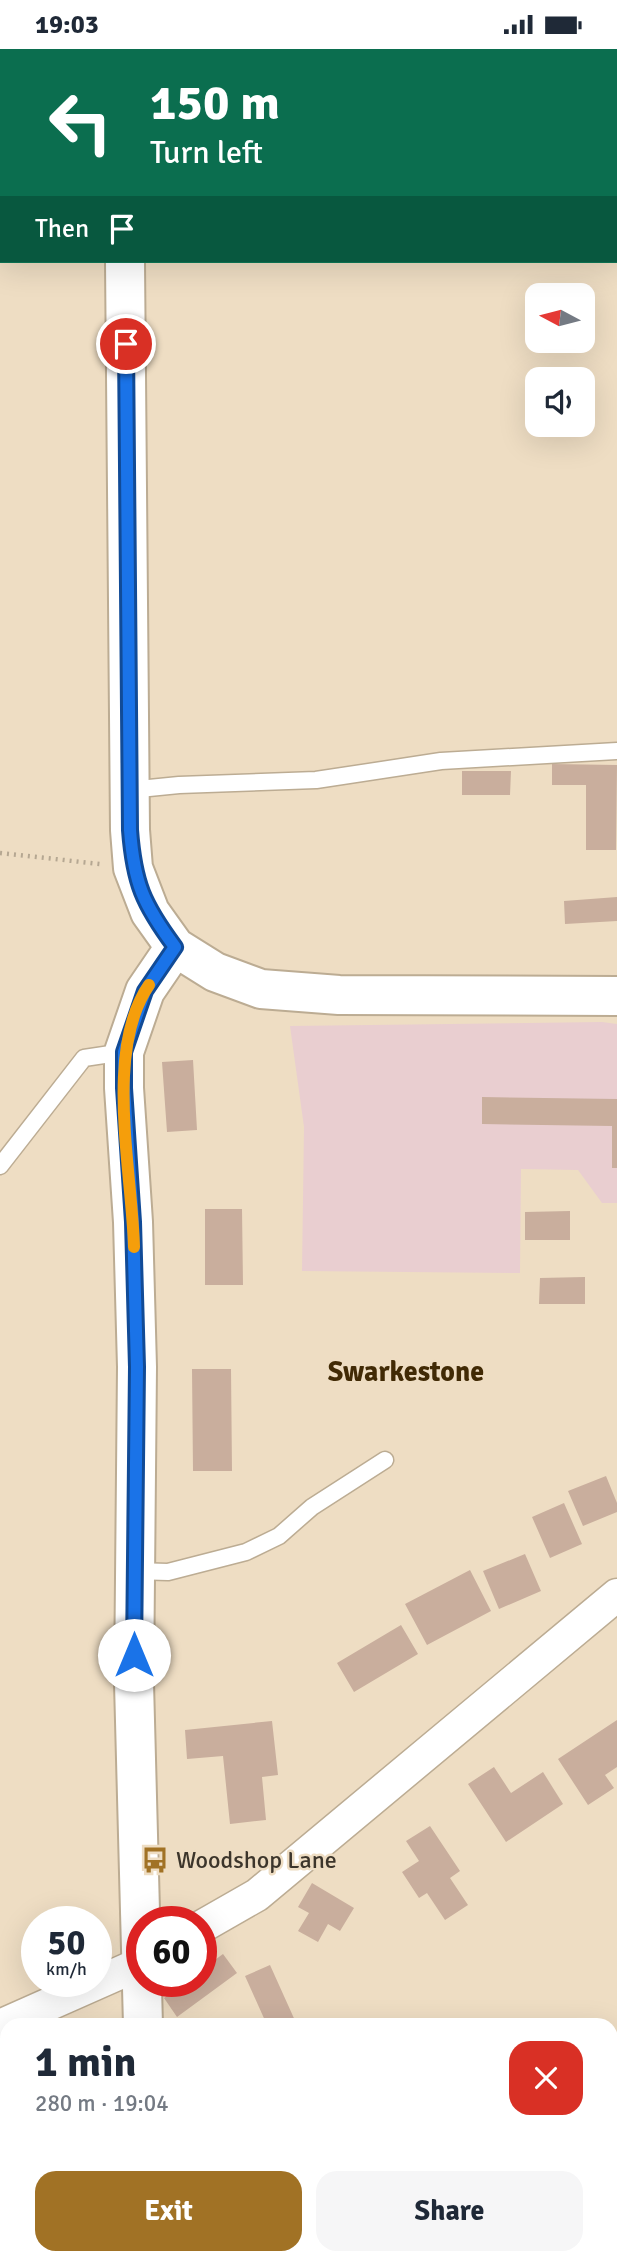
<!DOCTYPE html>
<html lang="en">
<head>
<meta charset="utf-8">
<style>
	body { margin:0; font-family:Signika,sans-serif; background:#f6f6f7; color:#1f2937; height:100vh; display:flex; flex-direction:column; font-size:26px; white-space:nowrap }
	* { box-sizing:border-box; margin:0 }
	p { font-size:23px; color:#747a83 }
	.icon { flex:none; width:38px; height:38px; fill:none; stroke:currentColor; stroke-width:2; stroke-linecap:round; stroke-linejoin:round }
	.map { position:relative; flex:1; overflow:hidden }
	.sheet { position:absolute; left:0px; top:1969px; width:618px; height:247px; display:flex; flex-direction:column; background:#fff; border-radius:21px 21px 0 0; box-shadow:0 7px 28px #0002 }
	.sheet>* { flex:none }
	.banner { position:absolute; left:0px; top:0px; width:618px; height:214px; box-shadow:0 7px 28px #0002; background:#0b6e4f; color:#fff; overflow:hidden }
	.needle { width:46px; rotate:277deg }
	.controls { position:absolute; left:525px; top:234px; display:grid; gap:14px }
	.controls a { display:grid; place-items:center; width:70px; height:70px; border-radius:14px; background:#fff; box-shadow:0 7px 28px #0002; font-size:35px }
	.speed { position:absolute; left:21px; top:1857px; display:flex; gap:14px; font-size:35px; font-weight:700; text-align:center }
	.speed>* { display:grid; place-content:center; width:91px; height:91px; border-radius:50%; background:#fff; box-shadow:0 7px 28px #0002; line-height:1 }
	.speed small { font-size:18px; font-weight:400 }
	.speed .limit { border:10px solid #d22; background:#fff; color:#111 }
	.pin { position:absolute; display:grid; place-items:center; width:60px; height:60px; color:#fff; margin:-30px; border:4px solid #fff; border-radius:50%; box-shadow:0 2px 7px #0007 }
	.me { position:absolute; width:77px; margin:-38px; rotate:0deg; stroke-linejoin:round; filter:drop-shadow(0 0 5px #0008) }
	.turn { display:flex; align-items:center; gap:24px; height:147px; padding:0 35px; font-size:32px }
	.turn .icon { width:91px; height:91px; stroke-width:2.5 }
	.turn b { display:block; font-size:49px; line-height:60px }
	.then { display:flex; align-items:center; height:66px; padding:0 35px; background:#0003; gap:14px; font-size:26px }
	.round { display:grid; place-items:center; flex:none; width:74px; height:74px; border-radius:21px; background:#f6f6f7 }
	.headline { display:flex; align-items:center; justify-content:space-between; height:119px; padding:0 35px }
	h1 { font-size:42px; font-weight:700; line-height:52px }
	.primary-button { display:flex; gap:14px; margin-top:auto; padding:14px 35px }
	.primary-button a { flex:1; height:80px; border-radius:21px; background:#a17225; color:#fff; font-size:28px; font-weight:700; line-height:80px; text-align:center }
	.primary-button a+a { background:#f6f6f7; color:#1f2937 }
	.status { display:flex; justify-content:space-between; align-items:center; height:49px; padding:0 35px; background:#fff; direction:ltr }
	.status svg { height:19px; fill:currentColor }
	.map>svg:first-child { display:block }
</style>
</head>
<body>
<div class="status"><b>19:03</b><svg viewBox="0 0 49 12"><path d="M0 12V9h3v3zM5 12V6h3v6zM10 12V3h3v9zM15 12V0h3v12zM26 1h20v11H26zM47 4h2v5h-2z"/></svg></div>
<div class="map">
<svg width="617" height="2214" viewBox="0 0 617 2214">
	<rect width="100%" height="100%" fill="#eeddc3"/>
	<path fill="#e9ced0" d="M602,973L617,975V1154H602L578,1121L521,1120L520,1224L302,1222L304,1078L290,977Z"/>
	<path fill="#c9ae9d" d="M552,715L617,716L616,801H586V736H552Z
		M462,722H511L510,746H462Z
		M617,848V872L565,875L564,852Z
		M193,1011L197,1081L167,1083L162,1013Z
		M482,1048L617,1050V1119H612V1077L482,1075Z
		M205,1160H242L243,1236H205Z
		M570,1162V1191H525V1163Z
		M585,1228V1255H539L540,1229Z
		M192,1320H231L232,1422H193Z
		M606,1427L617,1454V1463L583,1477L568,1442Z
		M564,1454L582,1495L550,1509L532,1468Z
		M525,1505L541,1542L499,1560L483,1522Z
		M470,1521L491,1562L427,1596L405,1555Z
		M401,1576L418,1605L354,1643L337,1614Z
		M617,1671V1718L605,1726L614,1739L588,1756L558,1710Z
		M272,1672L278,1726L262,1728L266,1771L230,1775L223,1707L187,1710L185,1681Z
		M494,1718L511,1744L543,1723L563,1755L506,1793L468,1735Z
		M430,1777L460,1822L450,1829L468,1856L445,1871L427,1844L419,1849L402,1823L419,1812L406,1792Z
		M312,1834L354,1859L340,1882L328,1875L318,1893L298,1882L309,1864L298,1858Z
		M223,1905L237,1924L177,1968L164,1949L187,1932H201V1921Z
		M270,1916L297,1976H267L245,1927Z"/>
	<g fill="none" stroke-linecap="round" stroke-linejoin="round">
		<g stroke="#bcac93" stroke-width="19">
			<path id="lane" d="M129,741L179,736L316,731L441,712L617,702
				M0,1117L84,1009L124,1003
				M134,1522L168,1523L246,1503L279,1487L312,1458L385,1411
				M0,2134L7,2133
				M58,2208L59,2214"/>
		</g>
		<g stroke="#bcac93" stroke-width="35">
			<path id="street" d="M201,1878L257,1846L617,1546
				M0,1977L142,1914"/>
		</g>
		<g stroke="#bcac93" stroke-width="42">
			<path id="primary" d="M122,0L123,2
				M125,212L130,781L133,819L150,863L175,898L215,923L261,940L339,946L617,947
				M143,1976L134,1634L137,1318L133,1173L124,1039V1003L145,942L175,898
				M149,2208V2214"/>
		</g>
		<path stroke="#b5a792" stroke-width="4.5" stroke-dasharray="2 5" stroke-linecap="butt" d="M0,804L100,815"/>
		<use href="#lane" stroke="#fff" stroke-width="16"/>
		<use href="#street" stroke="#fff" stroke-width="32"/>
		<use href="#primary" stroke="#fff" stroke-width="38"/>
	</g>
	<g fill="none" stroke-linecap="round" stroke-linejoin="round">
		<g stroke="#114b97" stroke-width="18">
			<path id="route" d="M126,295L130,781C134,834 143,855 175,898L145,942L124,1003V1039L133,1173L137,1318L134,1606"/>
		</g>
		<use href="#route" stroke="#1a73e8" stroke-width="12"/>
		<path stroke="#f59e0b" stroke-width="12" d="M134,1198C132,1121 104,1001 149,936"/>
	</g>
	<defs>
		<g id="bus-bare" transform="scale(2.1)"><path d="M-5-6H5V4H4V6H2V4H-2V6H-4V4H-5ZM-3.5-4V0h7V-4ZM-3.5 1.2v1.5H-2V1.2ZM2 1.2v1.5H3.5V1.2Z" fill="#a17225" stroke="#eeddc3" stroke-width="2.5" paint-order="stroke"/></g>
	</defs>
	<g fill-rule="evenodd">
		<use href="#bus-bare" x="155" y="1811"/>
	</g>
	<g text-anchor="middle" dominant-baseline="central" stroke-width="5" stroke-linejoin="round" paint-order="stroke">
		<g font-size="24" fill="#3c352b" stroke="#eeddc3" text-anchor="start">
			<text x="176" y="1811">Woodshop Lane</text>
		</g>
		<g font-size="28" font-weight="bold" fill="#412a05" stroke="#eeddc3">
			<text x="406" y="1323">Swarkestone</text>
		</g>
	</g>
</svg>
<div class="controls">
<a><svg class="needle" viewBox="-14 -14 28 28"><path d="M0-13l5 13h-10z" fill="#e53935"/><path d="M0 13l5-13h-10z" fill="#747a83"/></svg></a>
<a><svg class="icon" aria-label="sound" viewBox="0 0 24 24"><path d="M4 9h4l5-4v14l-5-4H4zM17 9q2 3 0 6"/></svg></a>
</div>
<div class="speed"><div>50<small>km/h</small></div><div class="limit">60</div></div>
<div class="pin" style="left:126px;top:295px;background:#d93025"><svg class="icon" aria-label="arrive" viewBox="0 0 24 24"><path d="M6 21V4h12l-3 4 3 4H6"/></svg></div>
<svg class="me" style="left:134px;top:1606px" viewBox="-20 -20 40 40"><circle r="19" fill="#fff"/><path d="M0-13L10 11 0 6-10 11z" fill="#1a73e8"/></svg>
<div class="banner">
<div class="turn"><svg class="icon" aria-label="left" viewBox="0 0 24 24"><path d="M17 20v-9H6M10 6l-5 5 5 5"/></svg><div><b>150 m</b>Turn left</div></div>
<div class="then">Then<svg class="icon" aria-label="arrive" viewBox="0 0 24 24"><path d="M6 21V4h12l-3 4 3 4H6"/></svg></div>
</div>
<section class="sheet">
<div class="headline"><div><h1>1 min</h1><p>280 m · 19:04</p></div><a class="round" style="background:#d93025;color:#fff"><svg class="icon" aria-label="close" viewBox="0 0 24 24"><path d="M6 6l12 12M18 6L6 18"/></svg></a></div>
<div class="primary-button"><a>Exit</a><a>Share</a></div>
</section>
</div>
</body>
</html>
